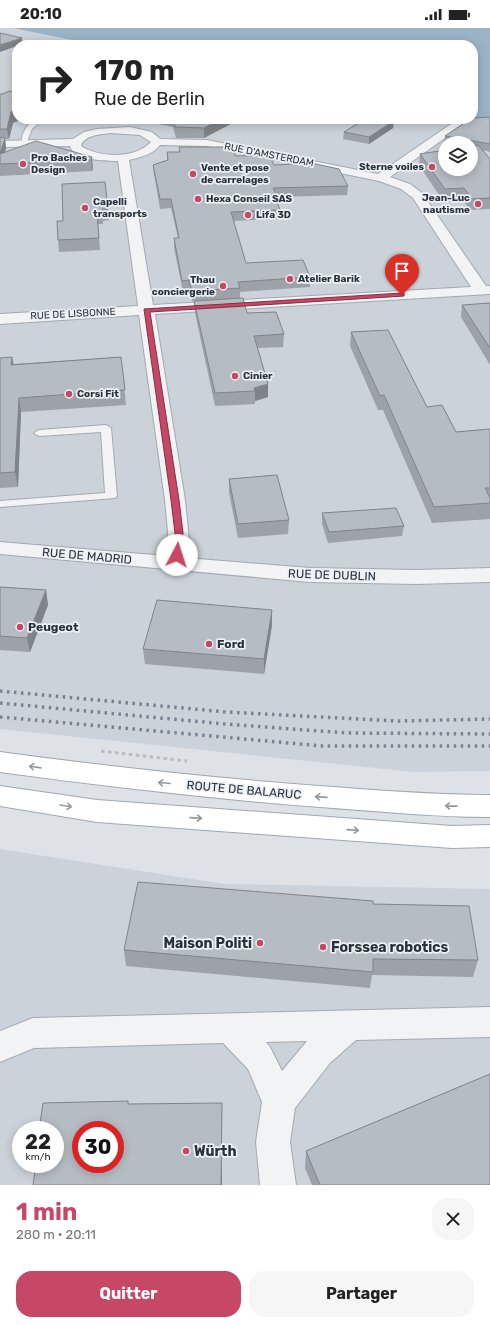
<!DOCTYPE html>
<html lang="fr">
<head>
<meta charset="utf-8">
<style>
	body { margin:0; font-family:Rubik,sans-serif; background:#f6f6f6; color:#222; height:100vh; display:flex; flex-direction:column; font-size:15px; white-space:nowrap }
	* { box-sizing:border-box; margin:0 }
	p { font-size:13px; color:#767676 }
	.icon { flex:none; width:22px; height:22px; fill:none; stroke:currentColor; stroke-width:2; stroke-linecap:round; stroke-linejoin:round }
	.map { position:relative; height:1157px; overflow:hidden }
	.side { display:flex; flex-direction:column; background:#fff; flex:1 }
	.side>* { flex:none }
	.guide { position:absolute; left:12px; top:12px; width:466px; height:84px; border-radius:16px; box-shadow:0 2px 10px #0003; background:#fff; color:#222; overflow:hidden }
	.controls { position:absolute; left:438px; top:108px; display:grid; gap:8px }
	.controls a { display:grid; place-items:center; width:40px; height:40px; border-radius:50%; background:#fff; box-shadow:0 2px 10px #0003; font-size:20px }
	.speed { position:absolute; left:12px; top:1093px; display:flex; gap:8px; font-size:20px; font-weight:700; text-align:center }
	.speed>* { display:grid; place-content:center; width:52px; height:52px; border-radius:50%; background:#fff; box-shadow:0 2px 10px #0003; line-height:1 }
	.speed small { font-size:10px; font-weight:400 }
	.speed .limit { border:6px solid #d22; background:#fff; color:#111 }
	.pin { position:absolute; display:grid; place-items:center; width:34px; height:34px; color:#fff; margin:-41px -17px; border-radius:50% 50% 50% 0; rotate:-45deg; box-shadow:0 0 4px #0007 }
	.pin .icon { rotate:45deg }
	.me { position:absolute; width:44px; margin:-22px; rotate:5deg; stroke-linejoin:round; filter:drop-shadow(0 0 3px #0008) }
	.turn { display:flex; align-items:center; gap:14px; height:84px; padding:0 16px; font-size:18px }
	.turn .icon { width:52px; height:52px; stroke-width:2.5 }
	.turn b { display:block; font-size:28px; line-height:34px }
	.round { display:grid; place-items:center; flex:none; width:42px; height:42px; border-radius:16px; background:#f6f6f6 }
	.summary { display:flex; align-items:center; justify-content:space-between; height:68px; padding:0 16px }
	h1 { font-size:24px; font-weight:700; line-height:30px; color:#c74866 }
	.cta { display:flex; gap:8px; margin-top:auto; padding:8px 16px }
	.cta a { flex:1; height:46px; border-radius:16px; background:#c74866; color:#fff; font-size:16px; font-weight:700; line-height:46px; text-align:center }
	.cta a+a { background:#f6f6f6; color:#222 }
	.status { display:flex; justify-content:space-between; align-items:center; height:28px; padding:0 20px; background:#fff; direction:ltr }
	.status svg { height:11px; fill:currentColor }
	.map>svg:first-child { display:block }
</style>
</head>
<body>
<div class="status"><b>20:10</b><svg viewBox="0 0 49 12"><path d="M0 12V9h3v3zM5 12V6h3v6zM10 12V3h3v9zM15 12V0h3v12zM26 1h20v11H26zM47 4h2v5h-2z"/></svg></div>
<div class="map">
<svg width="490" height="1157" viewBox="0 0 490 1157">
	<rect width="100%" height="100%" fill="#dee2e7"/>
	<path fill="#ccd2d9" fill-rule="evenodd" d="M0,0H13L96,17H17V91L427,92L490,90V743L414,744L0,701ZM445,115H471V141H445Z
		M0,821L224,856L490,861V1157H0ZM21,1102H55V1136H21ZM81,1102H115V1136H81Z"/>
	<path fill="#9ab3c6" d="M13,0H490V90L473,91V17H96Z"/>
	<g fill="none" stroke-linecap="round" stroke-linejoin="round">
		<g stroke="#a4a9b1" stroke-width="2">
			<path id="lane" d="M35,91H43L32,101L26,116H22C20,107 27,96 35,91Z
				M106,397L111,400L117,468L115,470L0,479V473L105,465L101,404L39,408L34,405L39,402Z"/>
		</g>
		<g stroke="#a4a9b1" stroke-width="2">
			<path id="street" d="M458,93L462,94L463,96L462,98L390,149L410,156L422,165L486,258H490V266L155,286L185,472L189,512L186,530L310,540L416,542L490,540V554L416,556L310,554L0,526V514L166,528L168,504L165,472L139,287L0,296V286L138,278L118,133C106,133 73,132 70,118L0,119V113L73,111L84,104L97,101L130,99L152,104L160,111L207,112L378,146L454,94ZM111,105L140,107L151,114C136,131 99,130 81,118C84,107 101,106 111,105ZM160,117L207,118L379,153L401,161L413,170L471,259L153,277L129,132C141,129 152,127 160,117Z
				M490,979V1009L356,1012L330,1035L295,1080L290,1114L296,1157H260L256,1114L262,1074L248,1041L223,1015L34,1020L0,1034V1003L33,990ZM307,1013L282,1043L270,1019L266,1014Z"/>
		</g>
		<g stroke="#9ea8b2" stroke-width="2">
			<path id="primary" d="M0,724C111,739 222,751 333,759C386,763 438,767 490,767V789C438,789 386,784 333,780C222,772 111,759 0,744Z
				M0,758L97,772L452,798L490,797V819L452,820L97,794L0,778Z"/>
		</g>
		<path stroke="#b9bdc1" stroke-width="3" stroke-dasharray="3.5 3.5" stroke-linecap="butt" d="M101,723L187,733"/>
		<use href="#lane" fill="#f1f3f5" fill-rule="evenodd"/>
		<use href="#street" fill="#f1f3f5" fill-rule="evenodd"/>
		<use href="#primary" fill="#fff" fill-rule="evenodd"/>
		<path stroke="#788390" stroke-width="3.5" stroke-dasharray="2.5 4.5" stroke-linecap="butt" d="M0,663L226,684L397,693L490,691
			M0,675L225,696L347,705L490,706
			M0,689L323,718H490"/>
	</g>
	<path fill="#9da2a8" d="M17,64V91H22L13,95L9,111H5L6,120L5,124L92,129V143L0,148V66H2Z
		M490,89V124L483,122L490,131V181L470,182L463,172L443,173L419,137L420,126L471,141V115L444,116L445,108Z
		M138,91H240L204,110H176L173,99L138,92Z
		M394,93L393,100L369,116L343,111L344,104Z
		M179,119L236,128L274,137L348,158L347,167L276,169L280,182V191L233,193L246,235L310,249V259L240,264V270L247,285L284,306L283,319L258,320L268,356V369L255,373V376L215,378L195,285L194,273H192L190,262L183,263L174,220V210H178L171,180L160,181L154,146L153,137L167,132V124H179Z
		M105,154L109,192L103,193V196H98L100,222L59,224L58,212L63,193Z
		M490,275V337L461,289L462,277Z
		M351,304L427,379L456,404L490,401V491L432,495L383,382H378L350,318Z
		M12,329L14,336L121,329L126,377L21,384L18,459L0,460V330Z
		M229,451L289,492L288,506L238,510L229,465Z
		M322,485L404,498L402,508L328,515L322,496Z
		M0,559L46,562L48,577L30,624L0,622Z
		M272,582V597L264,646L145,636L143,621Z
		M373,876L478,932L473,949L372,947L370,960L126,938L124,922Z
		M306,1123L490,1157H312L305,1140Z"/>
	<path fill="#7f8488" d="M22,10V17H17V18L0,24V17Z
		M17,82V91H22L13,95L9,111L7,101L11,84Z
		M221,91H240L204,110V100Z
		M394,93L393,100L369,116V109Z
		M5,110L6,120L2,137L0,126Z
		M92,129L93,141L92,143L91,132Z
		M12,329L14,343L11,337Z
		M268,356V369L255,373V363L254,360Z
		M19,370L21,384L18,459L15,444Z
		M46,562L48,577L30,624L27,610Z
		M272,582V597L264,646V631Z
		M222,1075V1157H221Z"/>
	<path fill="#b6bcc3" stroke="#7f8488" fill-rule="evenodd" d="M0,5L22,10L0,17Z
		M17,62V82L11,84L7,101H0V66H2L10,63L17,64Z
		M490,89V116L445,108L470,91H473V90Z
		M174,91H221L204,100L175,99Z
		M365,91H384L394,93L369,109L344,104Z
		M0,109L5,110L0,126L36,113L92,129L91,132L0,136Z
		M478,117L490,131V170L472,171L464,160L445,161L420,126L445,122V141H471V119Z
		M179,119H230L236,128L269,127L274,137L311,135L339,141L348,158L273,160L276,166H274L280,182L231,184L246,235L303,232L310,249L238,254L240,260L192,263L189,252L182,253L174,210H179L171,171H160L153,137L168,132L167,124H180Z
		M105,154L108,181H102V184L97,185L99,210L58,212L57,193H63L62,156Z
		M243,270L247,285L276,284L284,306L254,308L268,356L254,360L255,363L215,365L194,273Z
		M490,275V320L462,277Z
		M388,302L427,379L442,377L456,404L490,401V460H485L490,470V475L434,479L384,367L380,368L351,304Z
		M12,329L11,337L121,329L125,362L19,370L15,444L0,445V330Z
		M277,447L289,492L238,496L229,451Z
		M396,480L404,498L329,504L322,485Z
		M0,559L46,562L27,610L0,608Z
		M157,572L272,582L264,631L143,621Z
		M138,854L373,873V876L469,878L478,932L373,931V944L124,922Z
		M490,1046V1157H320L306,1123Z
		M128,1073V1076L222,1075L221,1157H33L36,1136H55V1102H39L43,1075ZM81,1102H115V1136H81Z"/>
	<defs><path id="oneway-shaft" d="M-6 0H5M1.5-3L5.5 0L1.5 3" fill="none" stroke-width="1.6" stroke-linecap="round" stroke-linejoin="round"/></defs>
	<g stroke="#94989e">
		<use href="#oneway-shaft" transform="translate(35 739) rotate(-172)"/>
		<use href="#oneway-shaft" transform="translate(164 755) rotate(-175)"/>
		<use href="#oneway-shaft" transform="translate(321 769) rotate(-176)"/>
		<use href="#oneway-shaft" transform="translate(66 778) rotate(9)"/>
		<use href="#oneway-shaft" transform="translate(451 778) rotate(-179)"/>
		<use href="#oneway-shaft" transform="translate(196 790) rotate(4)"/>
		<use href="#oneway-shaft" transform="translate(353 802) rotate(4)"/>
	</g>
	<path fill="#c74866" stroke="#812f42" d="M402,265H404V268L150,284L179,472L183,505L181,527L180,529H174L173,527L175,505L171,472L144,281Z"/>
	<g fill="#c74866" stroke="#edf1f5" stroke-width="1.5">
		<circle cx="23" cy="136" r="4"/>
		<circle cx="432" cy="139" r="4"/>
		<circle cx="193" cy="146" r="4"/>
		<circle cx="198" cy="171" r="4"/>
		<circle cx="478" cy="176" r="4"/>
		<circle cx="85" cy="180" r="4"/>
		<circle cx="248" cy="187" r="4"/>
		<circle cx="290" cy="251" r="4"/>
		<circle cx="223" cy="258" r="4"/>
		<circle cx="235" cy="348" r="4"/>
		<circle cx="69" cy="366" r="4"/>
		<circle cx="20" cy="599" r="4"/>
		<circle cx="209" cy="616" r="4"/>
		<circle cx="260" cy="915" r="4"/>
		<circle cx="323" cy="919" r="4"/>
		<circle cx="186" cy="1123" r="4"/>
	</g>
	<g text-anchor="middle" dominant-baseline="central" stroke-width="3.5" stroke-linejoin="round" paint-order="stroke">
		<g font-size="10" fill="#28313d" stroke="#edf1f5">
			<text transform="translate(269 127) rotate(11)">RUE D'AMSTERDAM</text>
			<text transform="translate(73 286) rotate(-3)">RUE DE LISBONNE</text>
		</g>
		<g font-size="10" font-weight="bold" fill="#28313d" stroke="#edf1f5" text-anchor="start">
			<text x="31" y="130">Pro Baches<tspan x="31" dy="12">Design</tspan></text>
			<text x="424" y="139" text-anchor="end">Sterne voiles</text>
			<text x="201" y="140">Vente et pose<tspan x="201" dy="12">de carrelages</tspan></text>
			<text x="470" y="170" text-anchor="end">Jean-Luc<tspan x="470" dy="12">nautisme</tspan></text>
			<text x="206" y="171">Hexa Conseil SAS</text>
			<text x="93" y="174">Capelli<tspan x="93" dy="12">transports</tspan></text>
			<text x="256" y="187">Lifa 3D</text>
			<text x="298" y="251">Atelier Barik</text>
			<text x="215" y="252" text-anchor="end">Thau<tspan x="215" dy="12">conciergerie</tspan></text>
			<text x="243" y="348">Cinier</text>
			<text x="77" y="366">Corsi Fit</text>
		</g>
		<g font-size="12" fill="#28313d" stroke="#edf1f5">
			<text transform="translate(87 528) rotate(5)">RUE DE MADRID</text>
			<text transform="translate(332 547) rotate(2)">RUE DE DUBLIN</text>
			<text transform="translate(244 762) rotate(5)">ROUTE DE BALARUC</text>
		</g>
		<g font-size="12" font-weight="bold" fill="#28313d" stroke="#edf1f5" text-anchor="start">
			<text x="28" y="599">Peugeot</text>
			<text x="217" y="616">Ford</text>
		</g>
		<g font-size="14" font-weight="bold" fill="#28313d" stroke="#edf1f5" text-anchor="start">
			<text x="252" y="915" text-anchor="end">Maison Politi</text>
			<text x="331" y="919">Forssea robotics</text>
			<text x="194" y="1123">Würth</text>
		</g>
	</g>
</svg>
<div class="controls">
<a><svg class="icon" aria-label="layers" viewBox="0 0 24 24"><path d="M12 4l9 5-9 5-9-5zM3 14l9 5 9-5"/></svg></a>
</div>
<div class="speed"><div>22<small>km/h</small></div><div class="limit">30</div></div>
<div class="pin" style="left:402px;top:267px;background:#d93025"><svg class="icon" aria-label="arrive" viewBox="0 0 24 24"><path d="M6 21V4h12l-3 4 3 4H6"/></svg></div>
<svg class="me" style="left:177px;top:527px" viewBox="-20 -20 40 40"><circle r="19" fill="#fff"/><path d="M0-13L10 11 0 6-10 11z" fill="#c74866"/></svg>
<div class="guide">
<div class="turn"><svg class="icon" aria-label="right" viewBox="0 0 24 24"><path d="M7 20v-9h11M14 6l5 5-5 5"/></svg><div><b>170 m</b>Rue de Berlin</div></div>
</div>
</div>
<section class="side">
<div class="summary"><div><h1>1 min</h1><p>280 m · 20:11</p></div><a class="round"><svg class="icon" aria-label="close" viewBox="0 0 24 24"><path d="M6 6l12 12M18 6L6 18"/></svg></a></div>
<div class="cta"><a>Quitter</a><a>Partager</a></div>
</section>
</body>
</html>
